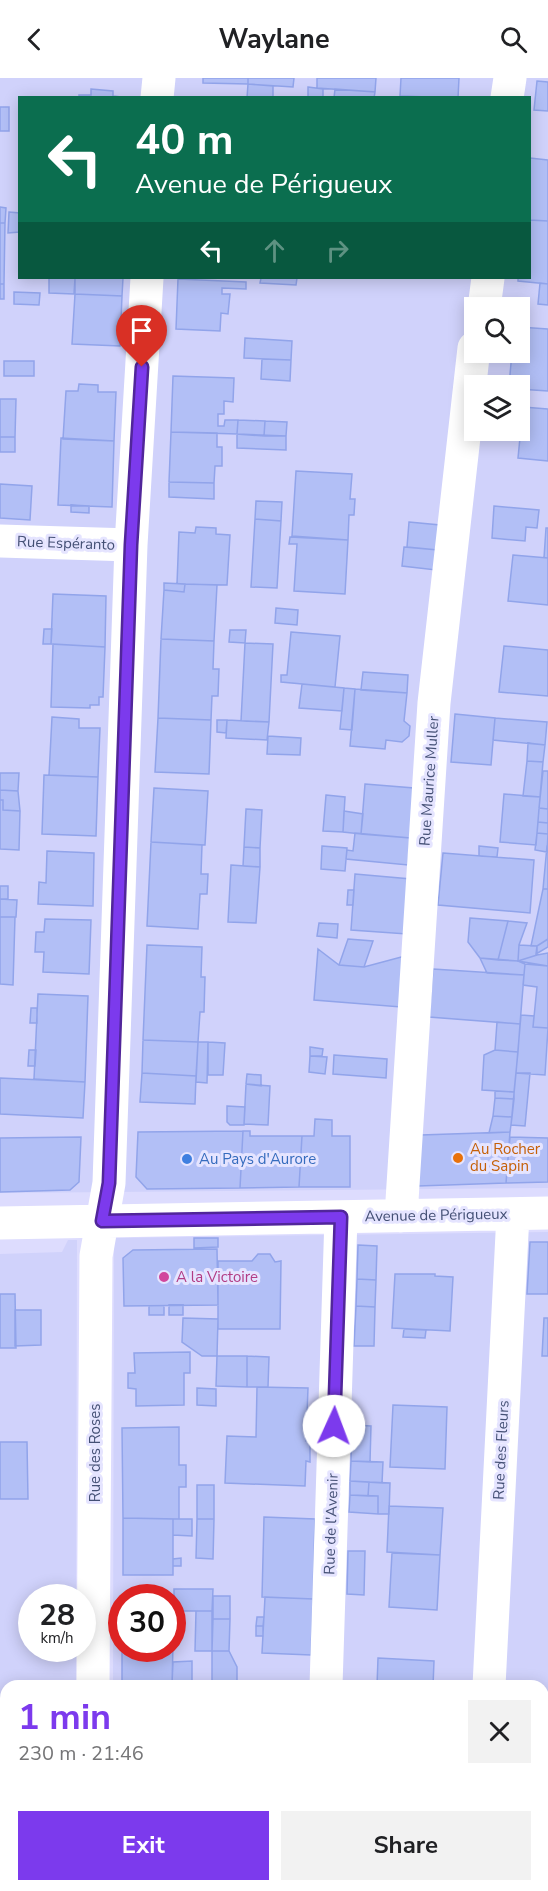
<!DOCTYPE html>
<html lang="en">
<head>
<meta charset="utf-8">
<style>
	body { margin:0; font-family:"Nunito Sans",sans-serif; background:#f2f2f2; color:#202124; height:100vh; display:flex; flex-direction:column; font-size:22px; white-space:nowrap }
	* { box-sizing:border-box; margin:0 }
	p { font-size:20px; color:#757577 }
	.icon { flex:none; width:33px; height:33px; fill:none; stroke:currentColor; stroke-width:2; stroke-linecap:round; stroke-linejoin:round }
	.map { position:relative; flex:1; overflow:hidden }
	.sheet { position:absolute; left:0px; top:1602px; width:549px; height:212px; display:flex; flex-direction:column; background:#fff; border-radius:18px 18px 0 0; box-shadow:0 3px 15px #0003 }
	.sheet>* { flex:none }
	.guide { position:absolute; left:18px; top:18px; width:513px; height:183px; border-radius:0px; box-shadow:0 3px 15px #0003; background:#0b6e4f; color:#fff; overflow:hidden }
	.controls { position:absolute; left:464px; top:219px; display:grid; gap:12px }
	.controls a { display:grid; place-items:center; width:66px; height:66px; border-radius:0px; background:#fff; box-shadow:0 3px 15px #0003; font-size:30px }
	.speed { position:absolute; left:18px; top:1506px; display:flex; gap:12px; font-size:30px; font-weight:700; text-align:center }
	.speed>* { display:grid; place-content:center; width:78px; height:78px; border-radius:50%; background:#fff; box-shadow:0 3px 15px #0003; line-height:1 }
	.speed small { font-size:15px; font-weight:400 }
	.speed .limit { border:9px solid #d22; background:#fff; color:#111 }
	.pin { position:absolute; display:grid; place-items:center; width:51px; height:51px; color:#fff; margin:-62px -26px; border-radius:50% 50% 50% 0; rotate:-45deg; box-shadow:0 0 6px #0007 }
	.pin .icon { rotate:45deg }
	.me { position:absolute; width:66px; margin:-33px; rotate:2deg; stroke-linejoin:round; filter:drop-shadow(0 0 4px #0008) }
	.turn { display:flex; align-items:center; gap:21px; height:126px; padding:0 18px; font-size:27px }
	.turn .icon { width:78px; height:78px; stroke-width:2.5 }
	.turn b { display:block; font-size:42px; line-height:51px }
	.lanes { display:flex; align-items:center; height:57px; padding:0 18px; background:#0003; justify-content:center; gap:30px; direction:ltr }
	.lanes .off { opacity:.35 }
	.round { display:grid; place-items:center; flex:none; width:63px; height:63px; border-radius:0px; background:#f2f2f2 }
	.head { display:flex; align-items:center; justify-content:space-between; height:102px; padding:0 18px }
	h1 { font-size:36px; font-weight:700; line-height:45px; color:#7c3aed }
	.primary-button { display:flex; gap:12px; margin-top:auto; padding:12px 18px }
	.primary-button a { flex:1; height:69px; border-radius:0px; background:#7c3aed; color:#fff; font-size:24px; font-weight:700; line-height:69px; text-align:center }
	.primary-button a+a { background:#f2f2f2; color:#202124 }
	header { display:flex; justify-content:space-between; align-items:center; height:78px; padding:0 18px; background:#fff; font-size:27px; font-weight:700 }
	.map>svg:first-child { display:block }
</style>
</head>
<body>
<header><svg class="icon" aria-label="back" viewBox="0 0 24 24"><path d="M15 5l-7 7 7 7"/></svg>Waylane<svg class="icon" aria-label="search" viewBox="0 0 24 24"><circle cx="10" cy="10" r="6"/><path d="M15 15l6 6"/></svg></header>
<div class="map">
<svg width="548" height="1813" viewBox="0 0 548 1813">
	<rect width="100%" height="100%" fill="#dddcfe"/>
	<path fill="#d0d2fb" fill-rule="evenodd" d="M0,0H548V1110L0,1115ZM20,20H530V200H20ZM474,230H519V274H474ZM474,308H519V352H474Z
		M548,1154V1813H112V1808H543V1608H113L114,1160ZM122,1520H172V1570H122Z
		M68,1162H77L76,1519L32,1520V1570L76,1571V1608H6V1808H75V1813H0V1176L62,1174Z"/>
	<path fill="#b2bff6" stroke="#91a4ea" stroke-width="1.5" d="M203,0H248V6L203,5Z
		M248,0H294L293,9L248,6Z
		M317,0H376L375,14L317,10Z
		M401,0H459L458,20L400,18Z
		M537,3L548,4V33L534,32Z
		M248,6L273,8V20H247Z
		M308,9L323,11V20H308Z
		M91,11L113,13V18L130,20H79V17H91Z
		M335,11L375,14L374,20H334Z
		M0,29H9V53H0Z
		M530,80L548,82V143L530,142Z
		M0,129L6,130L5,145H0Z
		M9,134L20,135V154L8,155Z
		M530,142L548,143V206L518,203V200H530Z
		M0,145H5L4,206H0Z
		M49,200H75L74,216L49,215Z
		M75,200H123L122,218L75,216Z
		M261,200H297L296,207L260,205Z
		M178,201L246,204V211L222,210V216H230L228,236L221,235L220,253L176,251Z
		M540,205L548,206V227L538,226Z
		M0,206H4V221H0Z
		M14,214L40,215L39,227L14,226Z
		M75,216L122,218L120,268L72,266Z
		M519,249L548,251V313L519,311V308H509L512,274H519Z
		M245,260L292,263L291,282L244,280Z
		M262,281L291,282L290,303L261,301Z
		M4,283H34V298H4Z
		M173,298L234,300L233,324L224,323V336H218V348H224L225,342H238L237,356L171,354Z
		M79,306L98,307V314H116L114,363L63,361L66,313H78Z
		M0,321H16L15,359H0Z
		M523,329L548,331V383L518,380Z
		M238,342L265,343L264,358L237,356Z
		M265,343L287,344L286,358H264Z
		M171,354L217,355V369H222V388H215L214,405L169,404Z
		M237,356L286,358V372L237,370Z
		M0,359H15V374H0Z
		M61,360L114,363L112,429L58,427Z
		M296,393L352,396L350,421H355L354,437H349L348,462L292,458Z
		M169,404L214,405V421L169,419Z
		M0,406L32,408L30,442L0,440Z
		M256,423L282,424L281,443L255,441Z
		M71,427L89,428V435L71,434Z
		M494,428L539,432L537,450L526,449L525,463L492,460Z
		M255,441L281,443L277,510L251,509Z
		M409,444L440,447L438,472L407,469Z
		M196,449L216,450V456L230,457L227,507L177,506L179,454L195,455Z
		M546,450H548V480H544Z
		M290,459L348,462L345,516L294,513L297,466H289Z
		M404,469L438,472L436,492L402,488Z
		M513,477L548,480V527L508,523Z
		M164,505L185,506L184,514L164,512Z
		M185,506L217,507L214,563L161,561L164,512L184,514Z
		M53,516L106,518L105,569L51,566Z
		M276,530L298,532L297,547L275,545Z
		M44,551H52L51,566H43Z
		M230,552H246L245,565L229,564Z
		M291,554L340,558L335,609L281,604V597H287Z
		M161,561L214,563L213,591H219L218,618H212L211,642L158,640Z
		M245,565L273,566L269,644L241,643Z
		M53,566L105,569L103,619H99V627H90V630L51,629Z
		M504,568L548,572V618L499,614Z
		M363,594L408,597L407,615L361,612Z
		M302,606L344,610L342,633L299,630Z
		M344,610L355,611L352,652L340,651Z
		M355,611L407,615L404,643L410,648L409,658L402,664L386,662L385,671L350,668Z
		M455,636L495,640L491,687L451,684Z
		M52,639L79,641V650H100L98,699L49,697Z
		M158,640L211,642L209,696L155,694Z
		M495,640L547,644L545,667L493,662Z
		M217,642H227L226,655L217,654Z
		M227,642L269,644L267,662L226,660Z
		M268,658L301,660L300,677L267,676Z
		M528,665L545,667L543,684L527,683Z
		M527,683L543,684L540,719L523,718Z
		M543,693H548V731L539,730Z
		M0,695H19L18,713L0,712Z
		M44,697L98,699L96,758L42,756Z
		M365,706L414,710L410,760L361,756Z
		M154,710L208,713L205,767L151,764Z
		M0,712L18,713L20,733L3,732V722H0Z
		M504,716L540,719L536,767L500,764Z
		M326,717L345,719L343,754L323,753Z
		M0,722H3V732L20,733L19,772L0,771Z
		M539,730L548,731V745L538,744Z
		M246,731L262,732L260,770L244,769Z
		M344,733L363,736L361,756L343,754Z
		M538,744L548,745V756L537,755Z
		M355,755L410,760L408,787L346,781L347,772L353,773Z
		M537,755L548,756L547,774L535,772Z
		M151,764L202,767L201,796H208L207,816H200L198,851L147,848Z
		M322,768L347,770L345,793L321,791Z
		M479,768L498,770L497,779L479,778Z
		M547,768H548V811H543Z
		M244,769L260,770V789L243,788Z
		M47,773L94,775L93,828L38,826L39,804L46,805Z
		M443,775L534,782L530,835L438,827Z
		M231,787L260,789L256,845L228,844Z
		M355,796L411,801L407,856L351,852Z
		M0,808H8V821H0Z
		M543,811H548V861L537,868H531Z
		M348,812H354L353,827H347Z
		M0,821L17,822L16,839H0Z
		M0,839H15L13,907L0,906Z
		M470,840L508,843L498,882L480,880L468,864Z
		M45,841L91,842L89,896L43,894L44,874H35L36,854H44Z
		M508,843L527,845L519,867L518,883L498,882Z
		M319,845L338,846L337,860L317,858Z
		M348,861L373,863L364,889L339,887Z
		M548,861V869L536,876L537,868Z
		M147,867L202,869L201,899H205L204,934H200L198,964L143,962Z
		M519,867L537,868V877L518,883Z
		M318,871L339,887L364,889L405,878L401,929L314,922Z
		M548,875V888L518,883L537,877Z
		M480,880L518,883L525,886L524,897L487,895Z
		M525,886L548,888V950L533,949L537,909L523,907Z
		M433,891L524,897L520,946L429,939Z
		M38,916L88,918L85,1004L34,1001Z
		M31,930H37V945H30Z
		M521,937L534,938L533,949L548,950L545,997L516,995Z
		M497,944L520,946L518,974L495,972Z
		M143,962L198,964L196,998L142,995Z
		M198,964H208L207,1005L196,1004Z
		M208,964L225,965L223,997H208Z
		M310,969L323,971L322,978H310Z
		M29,972H36L35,988H28Z
		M495,972L518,974L514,1014L482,1012L484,977Z
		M334,977L387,981L386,1000L333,996Z
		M310,978L327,979L325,996L309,994Z
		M142,995L196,998L195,1026L140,1024Z
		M516,995H530L525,1048L511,1047Z
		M247,996L261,997V1008L246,1006Z
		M0,1000L85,1004L83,1040L0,1036Z
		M246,1006L270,1008L268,1047L244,1046Z
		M495,1013L514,1014V1021L495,1020Z
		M495,1020L514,1021L512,1039L493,1038Z
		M227,1028L245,1029L244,1047H230L227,1044Z
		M493,1038L512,1039L510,1054L489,1055Z
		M315,1041L332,1042V1058H350V1109H299L302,1058H314Z
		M243,1053L240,1110L147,1111L136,1099L138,1054Z
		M243,1053H250V1058H302L299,1109L240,1110Z
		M510,1054L506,1105L418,1108L421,1057Z
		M81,1059L79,1104L70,1112L0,1114V1060Z
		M510,1059L548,1060V1104L506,1105Z
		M194,1160H218V1169L194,1170Z
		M530,1164H548V1216H527Z
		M358,1167L377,1168L376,1202L357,1201Z
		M217,1171L218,1227L124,1228L123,1180L133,1172Z
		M258,1176H270L275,1184L281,1183L280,1251H218V1183H252Z
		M395,1196H435V1198L453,1199L450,1253L392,1250Z
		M357,1201L376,1202L375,1229L356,1228Z
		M0,1216H15L16,1270H0Z
		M169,1227H183V1237H169Z
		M149,1228H164V1237H149Z
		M356,1228L375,1229L374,1268H354Z
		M15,1232H41V1267L15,1268Z
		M183,1240L218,1241L217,1278H202L182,1264Z
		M544,1240H548V1278H542Z
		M404,1251L426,1252L425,1260L403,1259Z
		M190,1274V1295H184V1327L136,1328V1311L128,1310V1295H135L134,1275Z
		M217,1278H247V1309L216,1308Z
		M247,1278L269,1279L268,1309H247Z
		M257,1309L308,1310L306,1363H310V1384L306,1383L305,1408L225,1405L227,1358L256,1359Z
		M197,1310L216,1311V1328L197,1327Z
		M393,1327L447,1329L445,1391L390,1389Z
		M352,1347L371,1348L370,1384L351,1383Z
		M179,1349V1387H186V1409H179V1441L123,1440L122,1350Z
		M0,1364H27L28,1421H0Z
		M351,1383L383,1384L382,1405L350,1403Z
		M350,1403L369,1404L368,1418L350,1417Z
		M369,1404L390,1405L389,1436H378V1418H368Z
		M197,1407H214V1441H197Z
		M350,1417L378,1418V1436L349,1434Z
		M389,1428L443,1430L440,1477L387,1474Z
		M264,1439L315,1441L313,1521L262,1519Z
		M123,1440L173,1441V1497H123Z
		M173,1441H192V1458L173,1457Z
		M197,1441H214L213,1481L196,1480Z
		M348,1473H365L364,1517L347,1516Z
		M392,1475L440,1477L437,1532L389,1529Z
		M181,1480V1488H173V1481Z
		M174,1511H213L212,1533H174Z
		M213,1518H230V1541H213Z
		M265,1519L313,1521L311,1577L262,1575Z
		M196,1533H212V1573H195Z
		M257,1539H264L263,1548H256Z
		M213,1541H230L229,1573H212Z
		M256,1548H263V1558H256Z
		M173,1566L172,1608H122V1570H172Z
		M212,1573H229L237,1589V1608H212Z
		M378,1580L434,1583L433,1608H377Z
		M192,1583V1606H172L173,1584Z
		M121,1808H171V1810L121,1809Z
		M210,1808H232V1813H209Z
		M253,1808H303L300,1810Z
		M375,1808H423V1813H375Z
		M257,1809L282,1810V1813H257Z
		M282,1810H300V1813H282Z"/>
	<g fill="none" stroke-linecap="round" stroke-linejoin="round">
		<path stroke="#fff" stroke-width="33" d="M157,20L159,0
			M507,20L510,0
			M484,230L488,200
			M0,463L131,467
			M401,1138L434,625L474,270
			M0,1145L548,1135
			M93,1608L96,1178L109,1105L131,467L147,200
			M326,1608L341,1139
			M489,1608L513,1136
			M92,1813V1808
			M319,1813V1808
			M479,1813V1808"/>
	</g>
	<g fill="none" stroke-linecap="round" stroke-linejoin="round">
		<g stroke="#51269a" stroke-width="15">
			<path id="route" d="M142,289L131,467L109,1105L102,1143L341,1139L334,1348"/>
		</g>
		<use href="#route" stroke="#7c3aed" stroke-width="10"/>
	</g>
	<circle fill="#e8710a" stroke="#e5e4ff" stroke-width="2" cx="458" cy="1080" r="6"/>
	<circle fill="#3f7fe0" stroke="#e5e4ff" stroke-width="2" cx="187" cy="1081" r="6"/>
	<circle fill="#d1479c" stroke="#e5e4ff" stroke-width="2" cx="164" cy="1199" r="6"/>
	<g text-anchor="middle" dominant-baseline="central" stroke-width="6" stroke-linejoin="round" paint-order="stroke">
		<g font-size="15" fill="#445075" stroke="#e5e4ff">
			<text transform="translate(66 465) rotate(2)">Rue Espéranto</text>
			<text transform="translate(429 703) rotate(-86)">Rue Maurice Muller</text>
			<text transform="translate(436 1137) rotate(-1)">Avenue de Périgueux</text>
			<text transform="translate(501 1372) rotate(-87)">Rue des Fleurs</text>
			<text transform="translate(95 1375) rotate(-90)">Rue des Roses</text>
			<text transform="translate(331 1446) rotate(-88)">Rue de l'Avenir</text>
		</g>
		<g font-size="15" fill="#c56008" stroke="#e5e4ff" text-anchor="start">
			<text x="470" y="1071">Au Rocher<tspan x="470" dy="17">du Sapin</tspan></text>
		</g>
		<g font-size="15" fill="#366cbe" stroke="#e5e4ff" text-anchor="start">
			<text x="199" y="1081">Au Pays d'Aurore</text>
		</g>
		<g font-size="15" fill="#b23c85" stroke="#e5e4ff" text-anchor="start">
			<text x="176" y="1199">A la Victoire</text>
		</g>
	</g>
</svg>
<div class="controls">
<a><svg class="icon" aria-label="search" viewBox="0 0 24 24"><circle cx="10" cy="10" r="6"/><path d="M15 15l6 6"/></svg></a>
<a><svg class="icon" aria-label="layers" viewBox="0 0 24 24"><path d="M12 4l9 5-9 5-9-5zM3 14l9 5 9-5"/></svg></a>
</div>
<div class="speed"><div>28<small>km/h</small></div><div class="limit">30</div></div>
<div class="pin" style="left:142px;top:289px;background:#d93025"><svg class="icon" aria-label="arrive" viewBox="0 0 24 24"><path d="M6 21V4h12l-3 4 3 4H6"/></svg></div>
<svg class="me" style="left:334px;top:1348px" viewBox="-20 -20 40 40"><circle r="19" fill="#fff"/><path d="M0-13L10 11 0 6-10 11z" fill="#7c3aed"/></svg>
<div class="guide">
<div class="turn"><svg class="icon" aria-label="left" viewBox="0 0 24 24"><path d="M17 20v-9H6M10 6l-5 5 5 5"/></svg><div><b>40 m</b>Avenue de Périgueux</div></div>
<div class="lanes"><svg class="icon" aria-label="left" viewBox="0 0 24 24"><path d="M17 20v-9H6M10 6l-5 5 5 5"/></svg><svg class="icon off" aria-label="ahead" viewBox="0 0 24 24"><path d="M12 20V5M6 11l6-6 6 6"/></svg><svg class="icon off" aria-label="right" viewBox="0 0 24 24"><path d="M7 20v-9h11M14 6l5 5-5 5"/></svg></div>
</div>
<section class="sheet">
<div class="head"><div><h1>1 min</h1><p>230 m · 21:46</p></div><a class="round"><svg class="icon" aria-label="close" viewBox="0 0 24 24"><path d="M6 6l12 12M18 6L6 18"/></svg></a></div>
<div class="primary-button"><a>Exit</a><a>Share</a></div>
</section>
</div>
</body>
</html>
